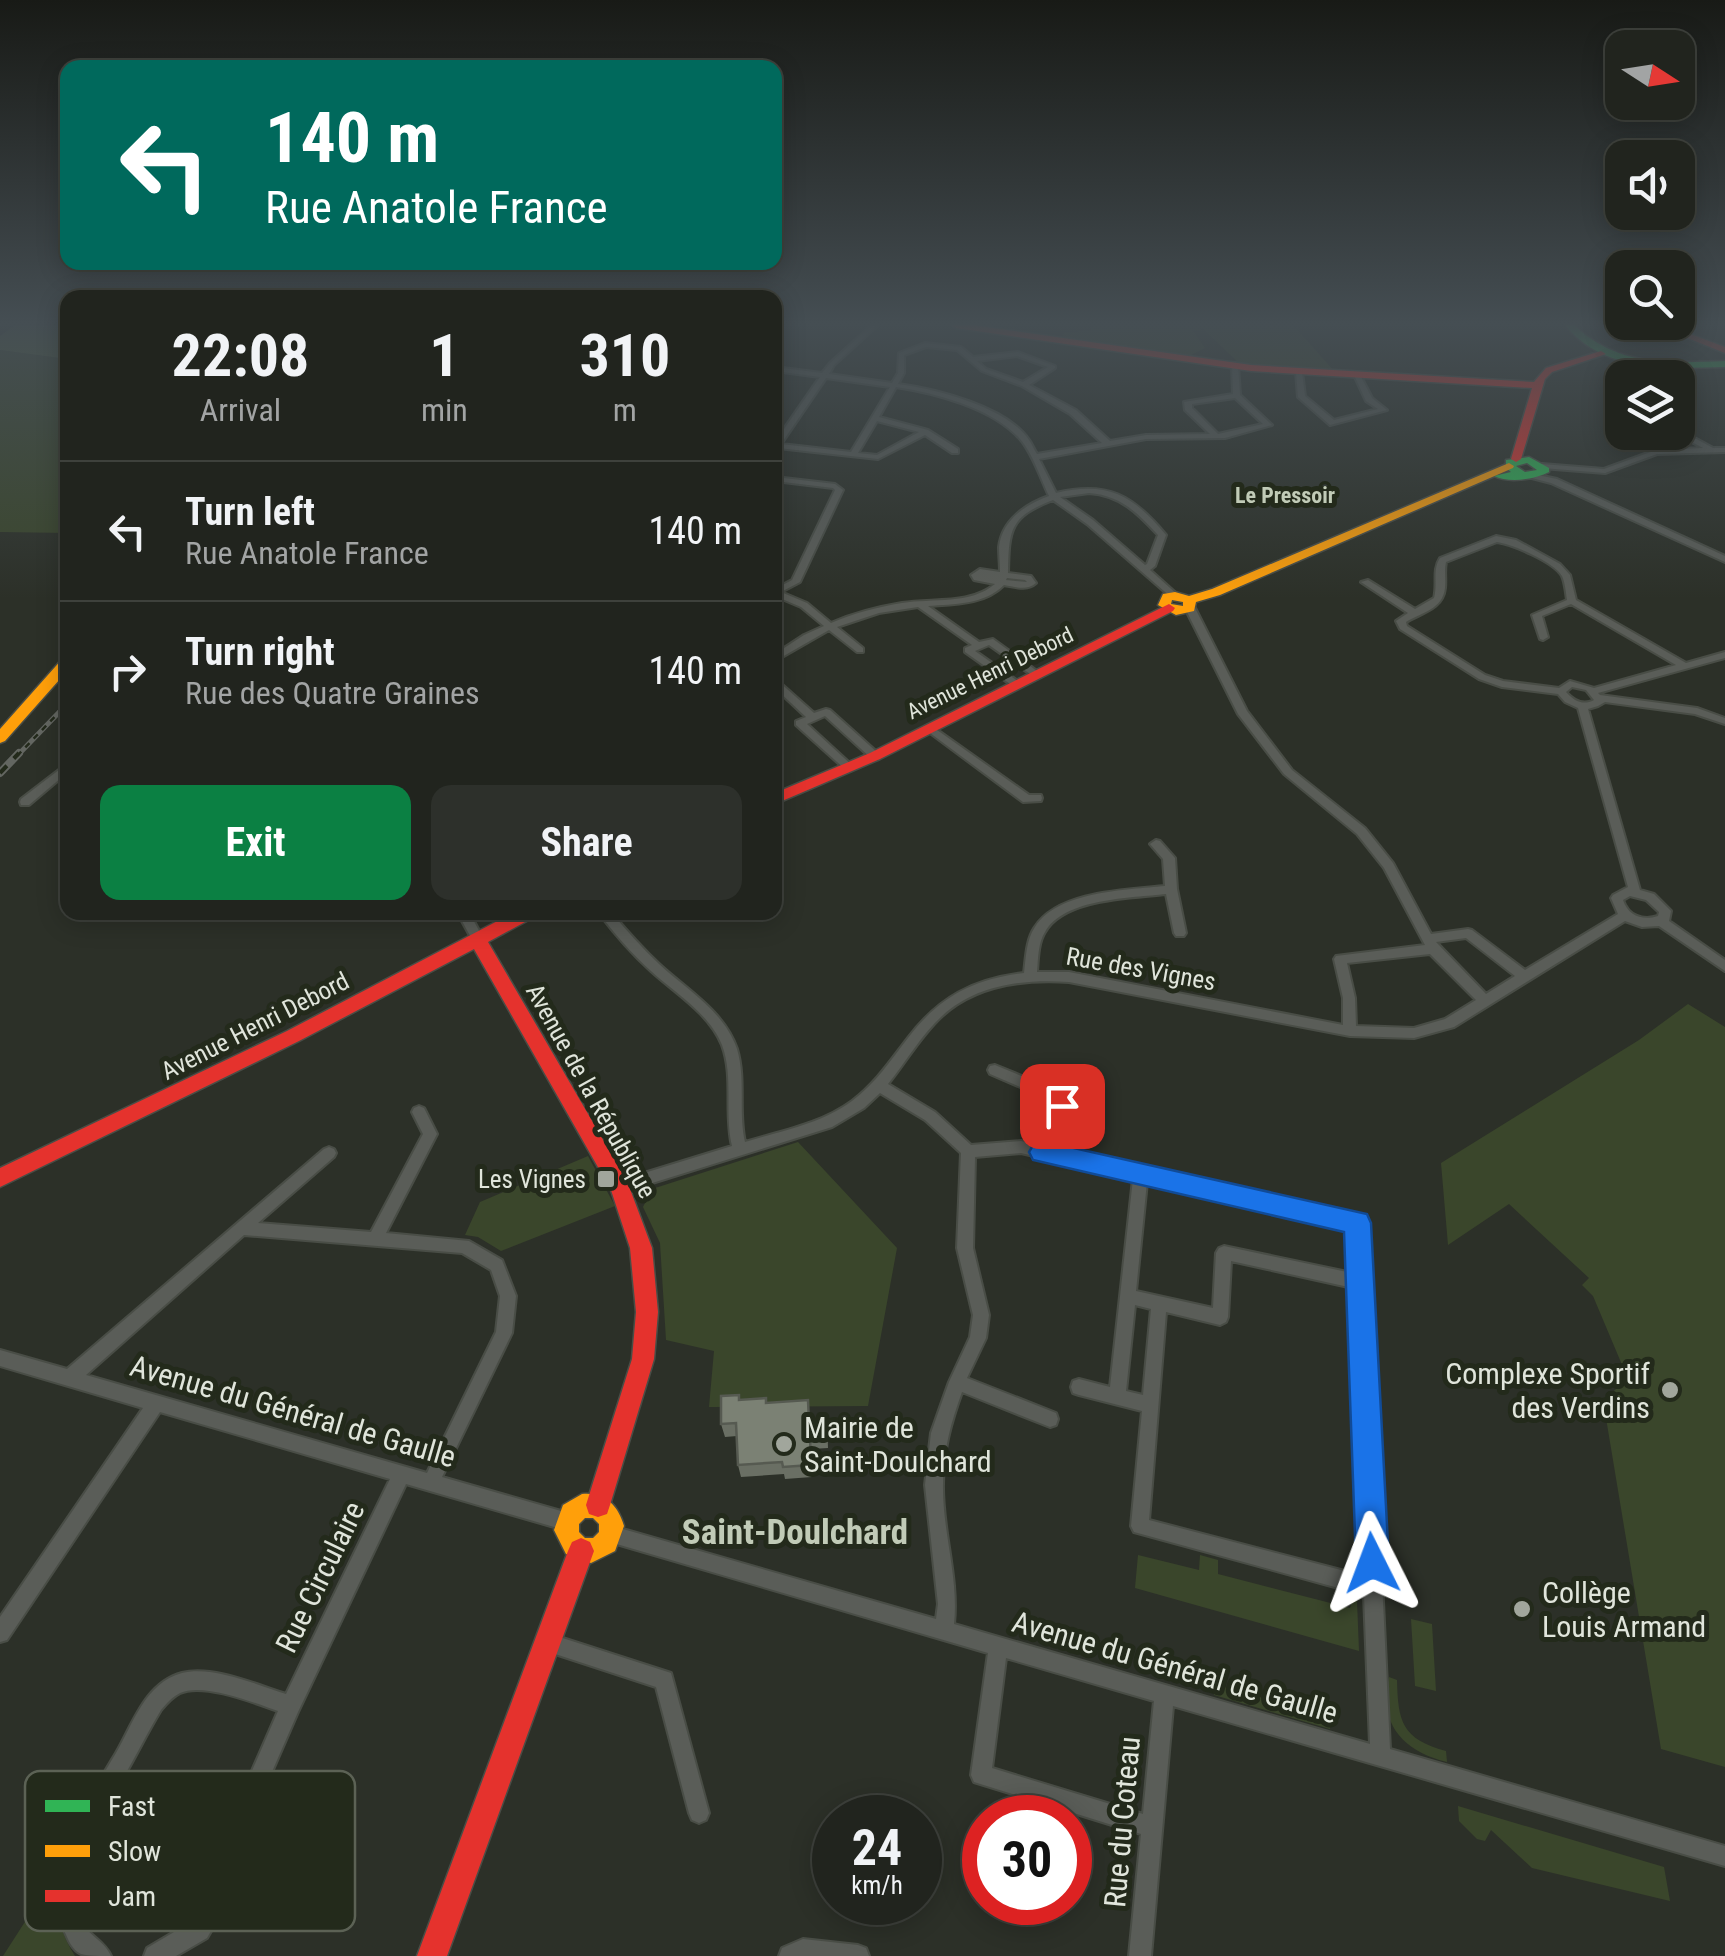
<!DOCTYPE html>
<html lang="en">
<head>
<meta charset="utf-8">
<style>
	body { margin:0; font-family:"Roboto Condensed",sans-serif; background:#2d302b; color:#f1f3f6; height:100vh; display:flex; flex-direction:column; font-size:38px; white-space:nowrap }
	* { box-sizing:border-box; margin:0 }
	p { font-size:32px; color:#a2a4a4 }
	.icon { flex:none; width:55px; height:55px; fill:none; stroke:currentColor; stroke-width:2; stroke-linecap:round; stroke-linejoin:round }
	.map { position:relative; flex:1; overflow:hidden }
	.sheet { position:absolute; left:60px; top:290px; width:722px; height:630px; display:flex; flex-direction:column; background:#21241e; border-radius:20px; box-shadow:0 5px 25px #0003,0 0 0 2px #3e413c }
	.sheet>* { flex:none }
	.guide { position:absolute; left:60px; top:60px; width:722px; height:210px; border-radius:20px; box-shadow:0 5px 25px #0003,0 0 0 2px #3e413c; background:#00695c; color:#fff; overflow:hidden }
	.needle { width:65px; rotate:102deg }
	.fabs { position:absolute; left:1605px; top:30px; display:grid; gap:20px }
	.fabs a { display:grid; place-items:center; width:90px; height:90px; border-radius:20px; background:#21241e; box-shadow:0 5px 25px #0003,0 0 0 2px #3e413c; font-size:50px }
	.speed { position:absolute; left:812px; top:1795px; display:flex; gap:20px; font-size:50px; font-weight:700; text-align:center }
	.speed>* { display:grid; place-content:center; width:130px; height:130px; border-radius:50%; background:#21241e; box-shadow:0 5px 25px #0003,0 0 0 2px #3e413c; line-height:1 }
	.speed small { font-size:25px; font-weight:400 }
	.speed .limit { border:15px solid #d22; background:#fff; color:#111 }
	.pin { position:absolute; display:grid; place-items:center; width:85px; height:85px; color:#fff; margin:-42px; border-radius:20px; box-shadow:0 5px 15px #0006 }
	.me { position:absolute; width:110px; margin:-55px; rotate:357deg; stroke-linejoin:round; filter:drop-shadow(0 0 8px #0008) }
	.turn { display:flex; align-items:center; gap:35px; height:210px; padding:0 40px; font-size:45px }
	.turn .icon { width:130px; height:130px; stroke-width:2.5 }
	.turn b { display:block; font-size:70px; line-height:85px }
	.eta { display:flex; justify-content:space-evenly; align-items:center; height:170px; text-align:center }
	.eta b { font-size:60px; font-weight:700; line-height:70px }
	.action { display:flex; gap:20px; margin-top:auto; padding:20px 40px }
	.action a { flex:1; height:115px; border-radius:20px; background:#0b8043; color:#fff; font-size:40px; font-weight:700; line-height:115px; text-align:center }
	.action a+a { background:#2d302b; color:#f1f3f6 }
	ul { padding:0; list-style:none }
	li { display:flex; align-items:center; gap:30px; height:140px; padding:0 40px; border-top:2px solid #3e413c }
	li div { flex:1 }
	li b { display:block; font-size:38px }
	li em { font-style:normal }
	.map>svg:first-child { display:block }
</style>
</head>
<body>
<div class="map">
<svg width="1725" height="1956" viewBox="0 0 1725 1956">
	<rect width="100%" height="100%" fill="#2c3028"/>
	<path fill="#3a462b" d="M1092,325H1293L1335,372L1240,364L1203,329L1193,331L1205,348L1189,356L1064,342L1063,333L1091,330Z
		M0,350L67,359V533L0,532Z
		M1688,1004L1725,1027V1767L1661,1749L1603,1400L1628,1379L1593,1296L1582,1285L1589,1278L1509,1204L1448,1245L1441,1163L1639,1040Z
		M798,1142L897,1248L868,1406L709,1407L714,1351L666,1340L660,1243L643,1207L652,1189Z
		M588,1156L615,1206L501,1251L478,1237L465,1235L480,1202Z
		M1138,1555L1199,1570L1200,1555L1218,1560V1574L1350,1608L1353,1600L1357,1601L1359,1651L1135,1588Z
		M1411,1619L1432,1624L1436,1691L1415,1686Z
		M1389,1677L1397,1680C1398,1722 1402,1739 1446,1751L1447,1762C1403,1751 1378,1724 1389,1677Z
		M1214,1684L1329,1717L1330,1729L1214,1695Z
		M1458,1806L1664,1867L1670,1901L1532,1868L1491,1830L1485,1841L1477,1839L1459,1821Z
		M64,1861C55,1898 54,1923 75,1956H3Z"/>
	<path fill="#55683e" d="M15,325H67V359L0,350V336Z"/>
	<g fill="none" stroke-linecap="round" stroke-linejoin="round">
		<g stroke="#494d46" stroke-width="4">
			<path id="street" d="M872,325H878L834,365L829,374L892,383L898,373L899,353L925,343L961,347L973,357L1018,352L1055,366V368L1029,385L1076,410L1110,441L1146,435L1210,434L1185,410L1184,402L1233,394L1232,365L1235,363L1238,365L1240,395L1272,425L1225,438L1146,439L1039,459L1056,493C1108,481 1133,495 1166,535L1155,566L1150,570L1179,596L1172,598L1087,524L1053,500C1009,517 1009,530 1008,573L1031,576L1036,583C1027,591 1016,587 1004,585C984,605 954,604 928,606L979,642L993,639L1041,674L1036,677L1033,676L989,645L975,651L1019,682V686H1013L965,652V648L972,645L918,607L879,613L837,627L863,648V652H857L829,630L775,661V654L804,635L824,626L801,607L775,596V589L792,580L835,490L833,488L775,481V477L835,484L843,490L800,582L781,592L807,603L831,623C854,613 878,607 902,603C933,598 970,605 995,584L974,580L971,575L980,569L1000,572C1000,564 999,555 999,547C1002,520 1026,504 1049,496C1041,479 1032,452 1020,439C993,408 935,393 896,387L879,417L928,430L958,449V453H952L925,435L878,459L778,448L775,450V442L820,377L775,371V367L822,373L830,363ZM926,347L957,350L982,371L1022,386L1070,414L1102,443L1037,454C1034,450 1032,444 1029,440C1007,407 936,389 898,384L904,373V355ZM1017,356L1048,367L1023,382L986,369L977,361ZM826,378L890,387L851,452L781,444ZM1235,398L1263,424L1218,434L1192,408V404ZM877,421L919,432L877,455L858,453ZM1089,493C1120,495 1138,513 1158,535L1147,564L1145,565L1093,520L1060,497ZM1007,578L1025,580L1027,582L1006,580Z
				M1299,370L1302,372L1305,396L1334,420L1378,409L1366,401L1354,375L1357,373L1360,375L1372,398L1387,410L1330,425L1298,397L1296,372Z
				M1678,429L1713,448H1725V452L1657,454L1605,473L1542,468L1538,466L1542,464L1604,469L1656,450L1703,448L1675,433L1678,432Z
				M1528,473L1557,479L1725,556V562L1551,483L1528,477Z
				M1496,536L1516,540L1560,564L1570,575L1576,600L1686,663L1725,652V658L1598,693L1600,695L1697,708L1725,718V724L1695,714L1605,702L1598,706L1588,709L1640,890L1654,894L1671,911L1669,921L1725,960V971L1659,926L1642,927L1625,921L1454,1027L1414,1038L1350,1036L1069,982C1025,979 977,984 942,1016C921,1035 906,1062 888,1084L935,1112L971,1145L1021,1141L1039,1145L1052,1123L1053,1101L990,1074L988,1070L990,1066L995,1065L1065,1094C1070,1117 1064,1129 1052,1148L1363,1218L1365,1223L1390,1749L1725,1846V1866L1173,1706L1151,1956H1129L1141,1834L974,1782L971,1775L988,1653L603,1540L600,1534L603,1528L609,1525L936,1619L938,1604L925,1485L931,1433L949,1382L970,1337L973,1315L957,1248L961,1153L925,1120L880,1093L864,1108L832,1127L620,1193L615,1192L613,1187L615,1182L732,1146C724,1113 734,1077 722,1045C709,1013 675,993 651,971C632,954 614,933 598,912H611C626,930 642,948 659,964C687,990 724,1011 737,1049C746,1079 738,1112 745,1142C781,1131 821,1124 852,1101C875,1084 891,1060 908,1038C939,997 973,979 1024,973C1026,958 1026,940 1035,927C1058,891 1126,890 1165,886L1163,859L1150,844L1156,840L1160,841L1175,858L1177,889L1186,933L1184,936H1176L1174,933L1166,894C1132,898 1064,898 1045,932C1038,943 1038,959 1037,972H1069L1343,1025V998L1334,959L1336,956L1425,945L1384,868L1357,834L1284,774L1238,714L1185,608L1190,605L1195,608L1247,711L1292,770L1365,828L1393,863L1431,934L1468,929L1472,930L1525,970L1618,914L1611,898L1613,895L1628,887L1578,708L1565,702L1558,694L1502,687L1479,679L1400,629L1396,621L1408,613L1361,582L1368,580L1415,609L1434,598C1438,584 1432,570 1440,558ZM1497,542C1512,544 1554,562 1562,576C1565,582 1566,593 1567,600L1532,615L1540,639L1543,640L1548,637L1542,616L1571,604L1676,665L1594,688L1570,681L1559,688L1503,681L1485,675L1407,626L1406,622C1421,613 1443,609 1445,588C1446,578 1444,571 1446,562ZM1572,687L1586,690L1594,700C1583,706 1574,701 1566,692ZM1630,896L1646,900L1659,912L1658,916C1643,921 1628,916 1623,900ZM1466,938L1515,976L1486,994L1436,942ZM1430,954L1476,1000L1445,1019L1414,1028L1356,1026L1355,998L1347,963ZM1021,1153L1133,1179L1110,1387L1079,1379L1073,1381L1071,1387L1073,1393L1079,1395L1142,1411L1131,1526L1134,1532L1364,1595L1370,1744L954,1624C959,1577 942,1531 943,1484C943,1451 951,1422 962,1392L1050,1427L1056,1425L1058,1419L1056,1413L967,1378L986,1338L989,1315L973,1248L975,1157ZM1147,1182L1351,1228L1352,1273L1224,1246L1219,1248L1216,1253L1213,1308L1136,1291ZM1231,1261L1353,1288L1364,1576L1149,1520L1166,1312L1220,1325L1226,1322L1228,1317ZM1135,1305L1151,1309L1143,1395L1126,1391ZM1006,1658L1154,1701L1143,1814L992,1768Z
				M775,680L778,681L814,713L826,709L830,710L879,754V758H871L825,716L807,724L855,768L850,771L846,770L796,725V721L806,717L775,688Z
				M930,725L1029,795H1041L1042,798L1041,801L1023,802L926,730V726Z
				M68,763V772L29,805H21L20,802L21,799Z
				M457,912H469L484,940L482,943H474Z
				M419,1106L424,1108L437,1134L386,1233L469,1241L502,1260L516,1296L512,1333L442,1477L568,1513L574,1516L577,1522L574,1528L568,1531L406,1484L298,1712L258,1804L236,1888L207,1938L176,1956H144L147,1948L191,1922L220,1877L238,1803L278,1711C255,1703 203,1682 180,1693C172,1697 166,1704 161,1710C150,1728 141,1746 131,1764C109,1803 68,1868 79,1915C83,1934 104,1939 111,1956C102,1956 89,1956 81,1954C71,1949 68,1939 64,1930C40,1875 88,1800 116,1753C133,1724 145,1683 182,1673C212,1665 257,1685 286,1694L390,1479L160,1412L7,1640L0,1642V1617L143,1408L0,1366V1350L67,1369L324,1149L329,1147L334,1149L336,1153L334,1157L258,1223L371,1232L423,1134L412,1112L414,1108ZM244,1235L462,1253L491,1270L500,1296L496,1332L427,1473L86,1375Z
				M547,1633L671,1673L709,1813L706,1820L699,1823L692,1820L689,1813L656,1687L540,1649L538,1642L540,1635Z
				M803,1939L858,1945L866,1948L869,1956H779L782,1948Z"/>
		</g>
		<g stroke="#494d46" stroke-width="3">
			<path id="fast" d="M1565,325H1574C1618,367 1668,363 1725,361V367C1668,368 1604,373 1565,325Z
				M1529,457L1549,468V472C1534,480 1508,483 1494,476L1511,472L1506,468V460ZM1527,463L1537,470L1525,472L1516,466Z"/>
		</g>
		<g stroke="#494d46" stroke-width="3">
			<path id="slow" d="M1509,463L1514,466L1513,468L1220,595L1196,602L1194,611L1176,615L1158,605L1163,594L1175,592L1189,596L1212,589ZM1172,600L1183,602V606L1171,604Z
				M68,657V670L5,741L0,743V729L63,658Z
				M582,1494C605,1492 618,1505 624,1526L615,1551L591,1563L566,1554L554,1530L563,1505ZM585,1518H593L599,1524V1532L593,1538H585L579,1532V1524Z"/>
		</g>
		<g stroke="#494d46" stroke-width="3">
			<path id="jam" d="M952,325H972L1251,365L1534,382L1546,368L1601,351L1606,354L1552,372L1545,379L1521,459L1516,462L1511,459L1532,388L1251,371L956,328Z
				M1655,325H1666L1725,347V353Z
				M1169,604L1175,608L1173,611L880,759L775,804V793L870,753Z
				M515,912H538L536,916L488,942L627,1181L652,1248L658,1312L654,1359L610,1505L607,1514L598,1517L589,1514L586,1505L632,1359L636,1312L630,1248L611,1190L474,949L299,1041L0,1187V1168L287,1031Z
				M581,1538L590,1542L594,1551L447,1956H417L568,1551L572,1542Z"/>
		</g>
		<use href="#street" fill="#5a5d58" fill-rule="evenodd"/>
		<use href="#fast" fill="#30b455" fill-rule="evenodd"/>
		<use href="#slow" fill="#ff9f0a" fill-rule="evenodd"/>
		<use href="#jam" fill="#e5322d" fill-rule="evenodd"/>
		<g stroke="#636661" stroke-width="5">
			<path id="rail-far1" d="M17,756L68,703"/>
		</g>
		<g stroke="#636661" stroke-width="8">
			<path id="rail" d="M0,773L19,753"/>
		</g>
		<use href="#rail-far1" stroke="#232a1b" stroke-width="2.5" stroke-dasharray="6" stroke-linecap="butt"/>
		<use href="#rail" stroke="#232a1b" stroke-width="4" stroke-dasharray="10" stroke-linecap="butt"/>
	</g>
	<path fill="#6a6f64" d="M740,1400L767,1403L810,1422L827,1420L828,1448L811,1449L812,1477L785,1479L784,1474L741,1477L738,1465L737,1436L725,1437L721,1424Z"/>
	<path fill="#7b8174" stroke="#565a51" stroke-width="2.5" d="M739,1395V1400L766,1398V1403L808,1400L809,1422L827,1420V1436L810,1437L811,1465L783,1467L782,1462L738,1465L736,1423L721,1424V1396Z"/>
	<linearGradient id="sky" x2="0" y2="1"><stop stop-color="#181a16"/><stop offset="0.54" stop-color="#454e53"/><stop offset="1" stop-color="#454e53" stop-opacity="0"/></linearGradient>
	<rect width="1725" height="599" fill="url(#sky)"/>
	<path fill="#1a73e8" stroke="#114b97" stroke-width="2.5" d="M1062,1096L1071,1099C1079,1115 1068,1131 1060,1145L1367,1214L1371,1223L1389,1563L1384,1574L1372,1579L1361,1574L1356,1563L1344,1232L1033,1160L1029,1152L1047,1121L1053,1099Z"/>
	<g fill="#a1a69c" stroke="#232a1b" stroke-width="4">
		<rect x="596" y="1169" width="20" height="20" rx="5"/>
		<circle cx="1670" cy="1390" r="10"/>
		<circle cx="784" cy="1444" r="10"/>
		<circle cx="1522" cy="1609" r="10"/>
	</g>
	<g text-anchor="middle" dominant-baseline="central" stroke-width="10" stroke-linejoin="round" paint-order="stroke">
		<g font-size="22" font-weight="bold" fill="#c1cbb7" stroke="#232a1b">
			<text x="1285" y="495">Le Pressoir</text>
		</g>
		<g font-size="22" fill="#e0e5db" stroke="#232a1b">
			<text transform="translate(990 673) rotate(-26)">Avenue Henri Debord</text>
		</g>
		<g font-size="25" fill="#e0e5db" stroke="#232a1b">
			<text transform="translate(1141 969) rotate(10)">Rue des Vignes</text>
			<text transform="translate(255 1026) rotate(-27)">Avenue Henri Debord</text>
			<text transform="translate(591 1091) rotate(61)">Avenue de la République</text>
		</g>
		<g font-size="25" fill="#e0e5db" stroke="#232a1b" text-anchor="end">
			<text x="586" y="1179">Les Vignes</text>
		</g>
		<g font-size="30" fill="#e0e5db" stroke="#232a1b" text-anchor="start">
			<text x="1650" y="1373" text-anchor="end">Complexe Sportif<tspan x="1650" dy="34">des Verdins</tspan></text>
			<text x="804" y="1427">Mairie de<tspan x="804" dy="34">Saint-Doulchard</tspan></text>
			<text x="1542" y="1592">Collège<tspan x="1542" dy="34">Louis Armand</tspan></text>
		</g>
		<g font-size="30" fill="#e0e5db" stroke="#232a1b">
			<text transform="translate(293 1411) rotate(16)">Avenue du Général de Gaulle</text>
			<text transform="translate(320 1577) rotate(-64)">Rue Circulaire</text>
			<text transform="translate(1175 1667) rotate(16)">Avenue du Général de Gaulle</text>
			<text transform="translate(1122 1822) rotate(-85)">Rue du Coteau</text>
		</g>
		<g font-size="35" font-weight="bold" fill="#c1cbb7" stroke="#232a1b">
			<text x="795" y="1532">Saint-Doulchard</text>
		</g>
	</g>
	<rect x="25" y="1771" width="330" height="160" rx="15" fill="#232a1b" stroke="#5c6255" stroke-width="2.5"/>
	<rect x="45" y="1800" width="45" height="12" fill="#30b455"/>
	<rect x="45" y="1845" width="45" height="12" fill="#ff9f0a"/>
	<rect x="45" y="1890" width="45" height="12" fill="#e5322d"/>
	<g font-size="28" fill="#e0e5db">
		<text x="108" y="1816">Fast</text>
		<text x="108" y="1861">Slow</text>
		<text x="108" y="1906">Jam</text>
	</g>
</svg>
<div class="fabs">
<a><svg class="needle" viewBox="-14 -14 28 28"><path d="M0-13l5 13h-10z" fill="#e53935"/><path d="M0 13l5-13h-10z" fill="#a2a4a4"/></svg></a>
<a><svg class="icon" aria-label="sound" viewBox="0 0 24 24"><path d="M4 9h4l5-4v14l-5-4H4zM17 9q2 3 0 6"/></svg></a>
<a><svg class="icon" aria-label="search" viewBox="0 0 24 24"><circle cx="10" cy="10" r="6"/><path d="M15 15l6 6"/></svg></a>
<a><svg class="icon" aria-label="layers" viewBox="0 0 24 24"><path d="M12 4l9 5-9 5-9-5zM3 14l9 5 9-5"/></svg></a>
</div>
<div class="speed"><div>24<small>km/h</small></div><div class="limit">30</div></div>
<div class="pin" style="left:1062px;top:1106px;background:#d93025"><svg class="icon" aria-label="arrive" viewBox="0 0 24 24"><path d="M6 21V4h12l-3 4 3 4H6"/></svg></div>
<svg class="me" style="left:1372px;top:1563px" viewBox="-20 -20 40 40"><path d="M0-17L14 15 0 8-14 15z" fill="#1a73e8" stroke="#fff" stroke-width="4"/></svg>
<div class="guide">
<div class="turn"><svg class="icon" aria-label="left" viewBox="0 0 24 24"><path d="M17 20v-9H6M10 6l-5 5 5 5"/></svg><div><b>140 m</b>Rue Anatole France</div></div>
</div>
<section class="sheet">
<div class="eta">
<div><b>22:08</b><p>Arrival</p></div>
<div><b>1</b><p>min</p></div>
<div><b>310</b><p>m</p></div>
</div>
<ul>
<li><svg class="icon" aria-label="left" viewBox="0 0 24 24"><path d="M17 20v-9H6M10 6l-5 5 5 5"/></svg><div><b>Turn left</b><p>Rue Anatole France</p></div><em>140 m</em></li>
<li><svg class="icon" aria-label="right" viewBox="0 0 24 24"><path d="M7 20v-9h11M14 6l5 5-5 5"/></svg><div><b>Turn right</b><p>Rue des Quatre Graines</p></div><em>140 m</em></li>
</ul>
<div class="action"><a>Exit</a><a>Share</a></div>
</section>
</div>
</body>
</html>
